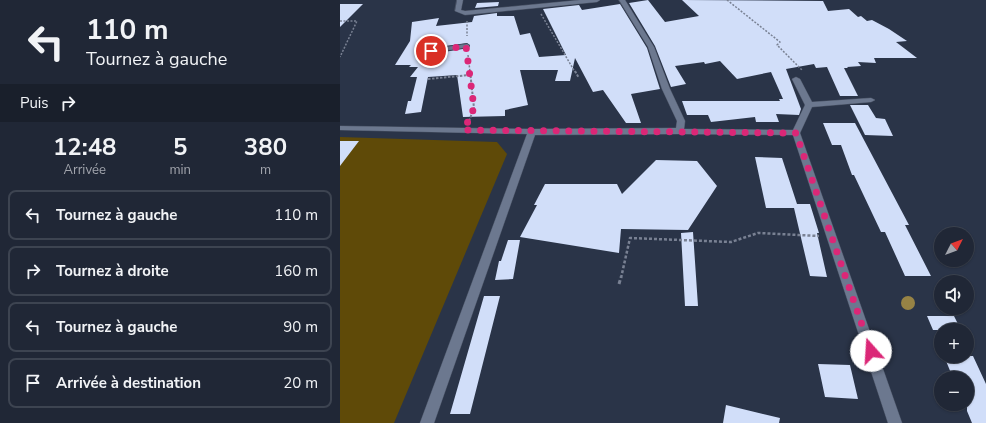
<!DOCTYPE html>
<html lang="fr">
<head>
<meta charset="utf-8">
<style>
	body { margin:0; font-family:"Nunito Sans",sans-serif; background:#282f3e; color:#f1f3f6; height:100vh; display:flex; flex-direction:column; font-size:15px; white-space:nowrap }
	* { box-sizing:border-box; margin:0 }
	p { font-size:13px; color:#a2a5ad }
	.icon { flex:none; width:22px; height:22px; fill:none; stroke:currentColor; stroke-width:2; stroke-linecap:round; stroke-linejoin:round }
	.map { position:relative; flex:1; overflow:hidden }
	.sheet { display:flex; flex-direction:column; background:#202736; width:340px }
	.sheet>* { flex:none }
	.top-card { background:#202736; color:#f1f3f6; overflow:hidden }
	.needle { width:26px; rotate:48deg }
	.buttons { position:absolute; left:594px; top:227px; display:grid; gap:8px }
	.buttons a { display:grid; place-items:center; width:40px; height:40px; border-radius:50%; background:#202736; box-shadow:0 1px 3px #0004,0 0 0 1px #3d4451; font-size:20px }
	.pin { position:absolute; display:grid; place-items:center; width:34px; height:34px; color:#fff; margin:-17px; border:2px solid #fff; border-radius:50%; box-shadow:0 1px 4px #0007 }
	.me { position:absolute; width:44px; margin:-22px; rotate:341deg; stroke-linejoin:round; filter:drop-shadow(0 0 3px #0008) }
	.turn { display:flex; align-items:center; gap:14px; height:84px; padding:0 20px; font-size:18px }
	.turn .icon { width:52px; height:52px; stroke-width:2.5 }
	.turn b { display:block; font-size:28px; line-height:34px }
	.then { display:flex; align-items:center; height:38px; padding:0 20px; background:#0003; gap:8px; font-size:15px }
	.eta { display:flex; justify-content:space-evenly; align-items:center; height:68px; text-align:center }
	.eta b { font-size:24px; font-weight:700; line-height:28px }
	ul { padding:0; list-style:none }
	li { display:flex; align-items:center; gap:12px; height:50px; margin:0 8px 6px; padding:0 12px; border:2px solid #3d4451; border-radius:8px }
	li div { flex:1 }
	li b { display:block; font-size:15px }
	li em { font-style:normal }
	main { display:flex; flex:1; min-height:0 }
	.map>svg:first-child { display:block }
</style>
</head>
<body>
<main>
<section class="sheet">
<div class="top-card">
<div class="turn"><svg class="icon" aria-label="left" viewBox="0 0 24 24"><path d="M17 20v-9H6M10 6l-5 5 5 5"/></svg><div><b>110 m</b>Tournez à gauche</div></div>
<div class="then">Puis<svg class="icon" aria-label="right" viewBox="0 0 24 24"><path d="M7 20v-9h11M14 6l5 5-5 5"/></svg></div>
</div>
<div class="eta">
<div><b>12:48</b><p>Arrivée</p></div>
<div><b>5</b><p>min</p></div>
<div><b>380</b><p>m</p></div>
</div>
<ul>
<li><svg class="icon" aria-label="left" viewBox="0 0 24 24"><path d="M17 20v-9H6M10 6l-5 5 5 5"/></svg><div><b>Tournez à gauche</b></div><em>110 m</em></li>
<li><svg class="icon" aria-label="right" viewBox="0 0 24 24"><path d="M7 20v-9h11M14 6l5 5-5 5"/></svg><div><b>Tournez à droite</b></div><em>160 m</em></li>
<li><svg class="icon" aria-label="left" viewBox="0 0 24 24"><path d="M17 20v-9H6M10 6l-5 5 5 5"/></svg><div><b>Tournez à gauche</b></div><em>90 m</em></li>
<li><svg class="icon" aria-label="arrive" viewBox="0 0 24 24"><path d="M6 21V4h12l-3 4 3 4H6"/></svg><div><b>Arrivée à destination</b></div><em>20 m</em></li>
</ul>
</section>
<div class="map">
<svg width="646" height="423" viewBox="0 0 646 423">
	<rect width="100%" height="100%" fill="#2a3448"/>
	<path fill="#5f4a08" d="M0,137L157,142L167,154L54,423H0Z"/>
	<path fill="#d1def9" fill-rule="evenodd" d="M308,0L325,22L359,16L342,0L483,1L488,11L509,9L518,17L521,16L527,21L532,20L549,29L567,41L556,42L577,58H534L536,63L518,62L521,66L507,67L508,68H504L518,96H500L487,67L476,68L474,64L446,69L461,109L459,115L436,114L439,122H416L415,117L371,122L368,115H347L342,101H440L439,99H443L431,72L397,79L380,61L365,64L364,62L335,66L346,84L331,87L315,46L289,3Z
		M159,2L158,6L135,8L137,3Z
		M0,4H23L0,27Z
		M280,4L307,48L320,89L291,94L301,123H286L263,90L253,92L235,58L230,81H215L218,70H180L188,105L165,110V116L123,117L117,75L88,77L81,112L65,114L68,101H71L77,77H70L78,67H69L71,65H55L70,41L72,22L99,18L96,26L132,22L134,16L157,13V16H174L180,35L190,33L199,57L226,55L203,9L239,5L242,10ZM127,43L130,45L129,48L91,54L87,51L91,48Z
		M510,105H528L536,118L545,119L553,136L525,135Z
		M483,123H515L569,225H565L591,276H565L545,232H541L514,175H512L501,145H492Z
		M0,141H19L0,166Z
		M415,157L442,158L457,204H470L479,233H477L487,277L470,276L454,208H426Z
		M316,160L357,161L377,186L348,230L281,229L279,253L180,237L197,205H194L205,184H277L282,194Z
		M353,232L358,306H345L341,233Z
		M168,240H180L173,279L155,280L159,261H161Z
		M144,296H160L130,414H110Z
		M587,316H614L621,330H593Z
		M604,356H633L646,384V423H632L627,411V378H613Z
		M478,364L510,365L518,399L485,397Z
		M386,405L440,418L439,423H383Z"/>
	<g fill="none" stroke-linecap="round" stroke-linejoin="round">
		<g stroke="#485163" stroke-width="1">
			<path id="street" d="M117,0H123L121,10L125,11L240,0H260L257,2L125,15L115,11Z
				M279,0H285L314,47L330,89L345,121L344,129L453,130L465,105L452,79L456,77L460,79L472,102L531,98L535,100L531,102L472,107L460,133L562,423H548L453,135L340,134L195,135L94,423H80L187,134L0,130V126L192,129L336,128L337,121L322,89L308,47Z
				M127,44L129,45V47L91,53L88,51L91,49Z"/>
		</g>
		<path stroke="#798193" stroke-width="1.5" stroke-dasharray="2 1.5" stroke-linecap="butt" d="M387,0L440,42L437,45L462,70
			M201,14L235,72
			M0,21H17L0,57
			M127,21V36
			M128,55L130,72"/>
		<path stroke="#798193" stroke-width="2" stroke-dasharray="2.5 1.5" stroke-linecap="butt" d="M235,71L239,78
			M88,79L130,75
			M129,121L134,108L130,71"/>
		<path stroke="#798193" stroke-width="2.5" stroke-dasharray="3 2" stroke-linecap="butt" d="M281,278L290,238L391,242L418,233L479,236"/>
		<path stroke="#798193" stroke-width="3" stroke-dasharray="4 2.5" stroke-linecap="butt" d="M279,284L281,277"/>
		<use href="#street" fill="#6c788f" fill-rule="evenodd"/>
	</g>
	<circle fill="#978345" cx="568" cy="303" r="7"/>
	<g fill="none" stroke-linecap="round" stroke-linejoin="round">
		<path stroke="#db2777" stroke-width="7" stroke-dasharray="0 12.6" d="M91,51L126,46L134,108L124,130L456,133L531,351"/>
	</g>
</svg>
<div class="buttons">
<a><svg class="needle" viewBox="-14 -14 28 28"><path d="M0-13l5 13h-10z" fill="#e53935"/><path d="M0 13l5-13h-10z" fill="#a2a5ad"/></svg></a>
<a><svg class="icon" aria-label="sound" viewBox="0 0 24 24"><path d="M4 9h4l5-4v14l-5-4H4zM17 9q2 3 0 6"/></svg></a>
<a>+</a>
<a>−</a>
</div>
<div class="pin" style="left:91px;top:51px;background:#d93025"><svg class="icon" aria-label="arrive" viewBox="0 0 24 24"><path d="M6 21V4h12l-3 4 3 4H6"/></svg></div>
<svg class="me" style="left:531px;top:351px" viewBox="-20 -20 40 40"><circle r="19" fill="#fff"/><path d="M0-13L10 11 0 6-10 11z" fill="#db2777"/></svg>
</div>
</main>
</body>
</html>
